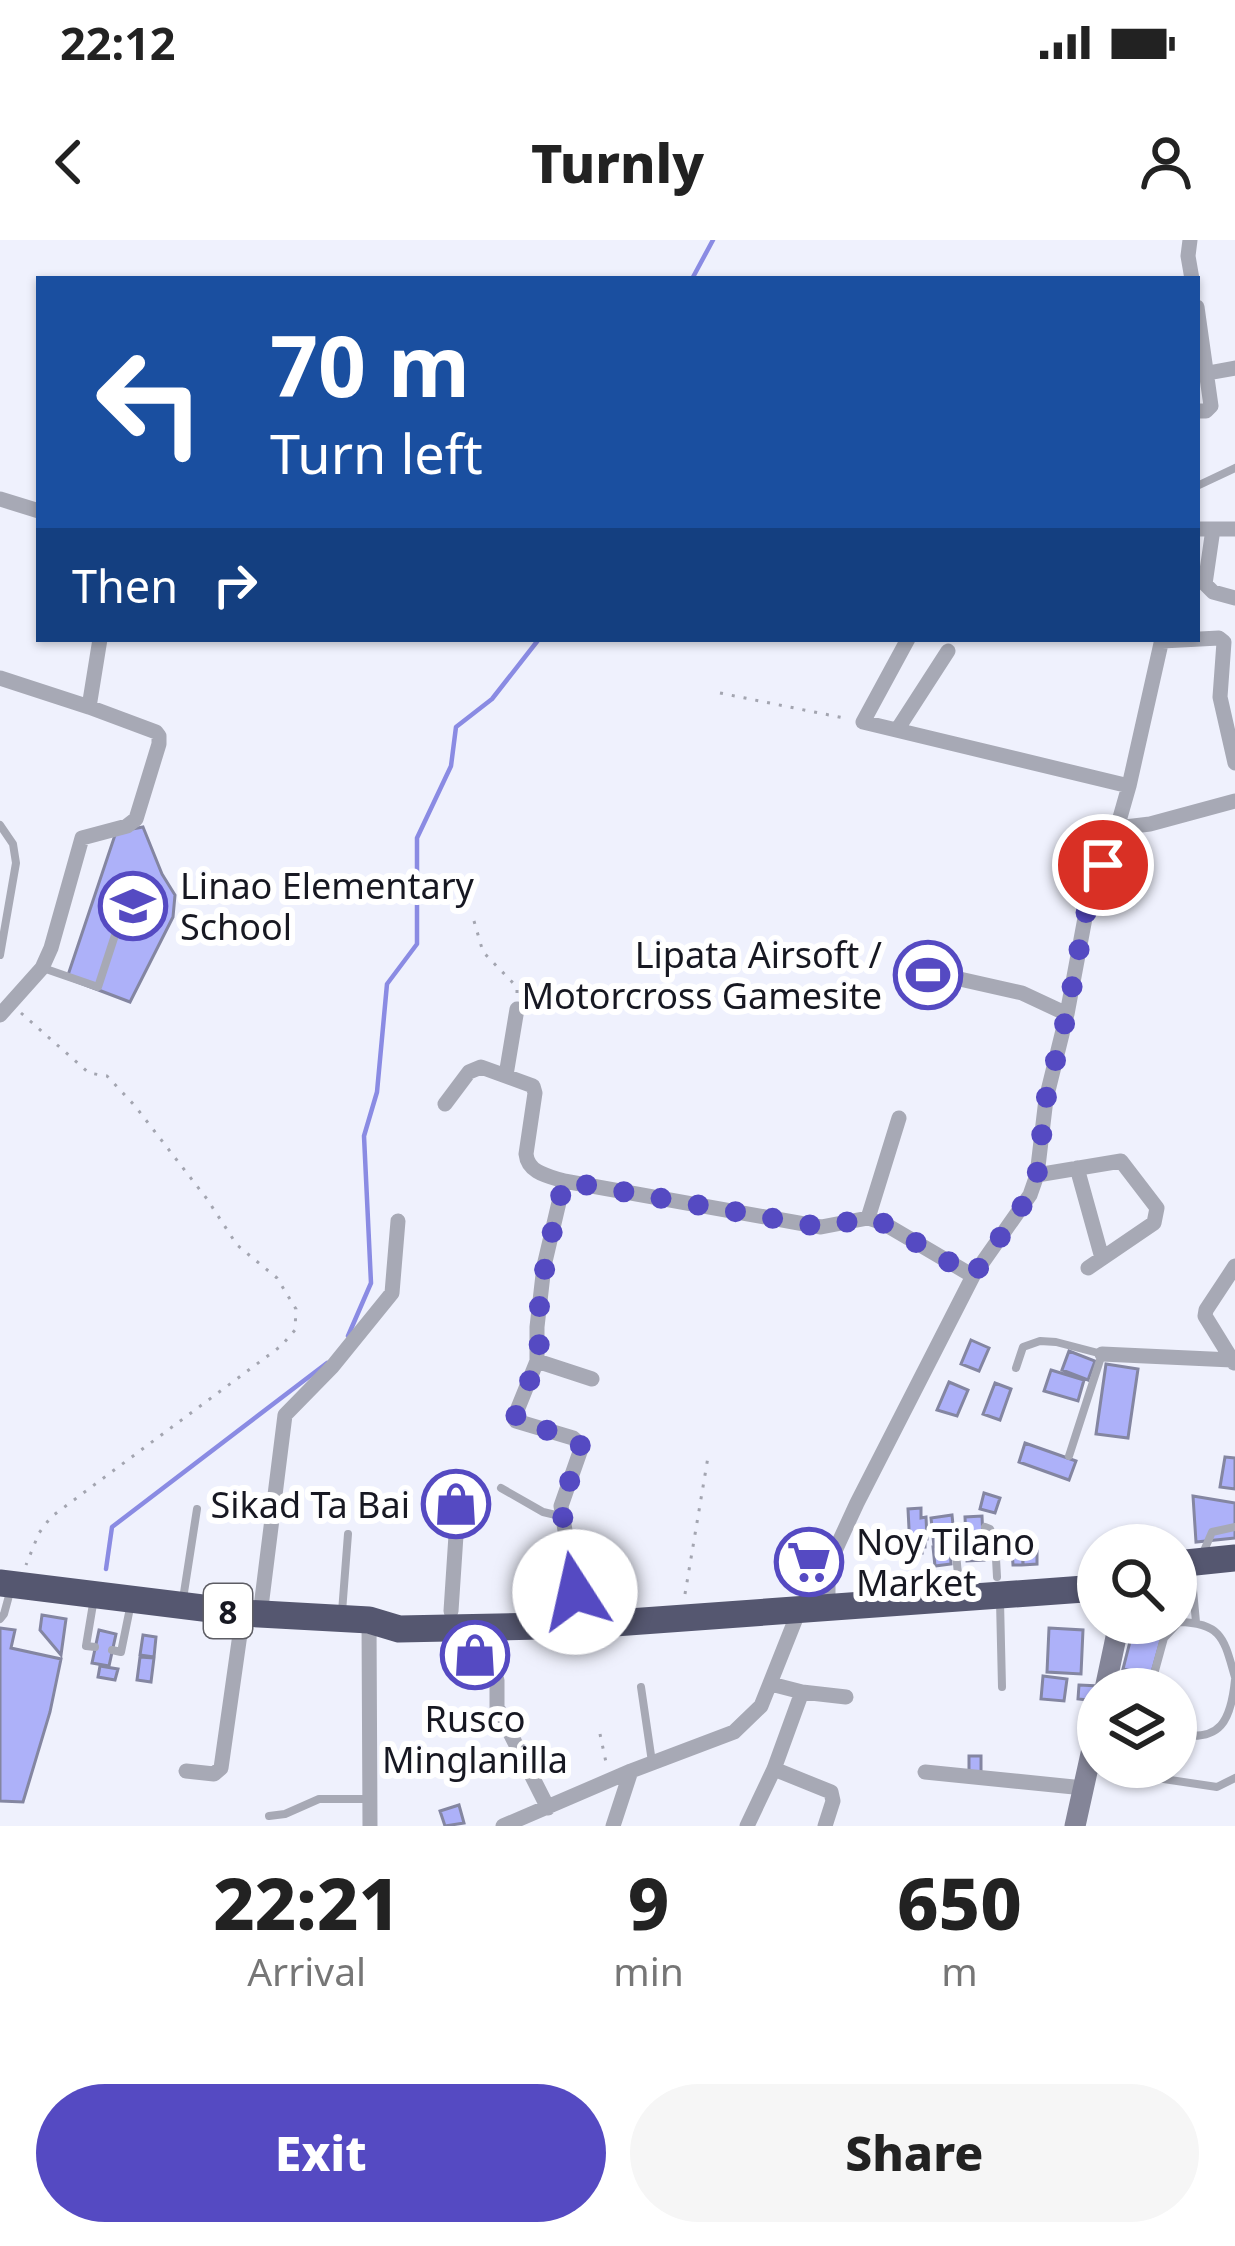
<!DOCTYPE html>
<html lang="en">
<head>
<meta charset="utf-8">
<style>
	body { margin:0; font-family:"Noto Sans",sans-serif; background:#f6f6f6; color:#222; height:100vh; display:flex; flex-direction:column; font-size:45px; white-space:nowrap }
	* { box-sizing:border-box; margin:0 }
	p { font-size:39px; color:#767676 }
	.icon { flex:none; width:66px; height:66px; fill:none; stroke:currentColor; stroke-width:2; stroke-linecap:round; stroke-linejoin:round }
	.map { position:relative; height:1586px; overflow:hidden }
	.side { display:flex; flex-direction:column; background:#fff; flex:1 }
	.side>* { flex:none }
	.hud { position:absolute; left:36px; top:36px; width:1164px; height:366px; border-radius:0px; box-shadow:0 3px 9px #0004; background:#1a4fa0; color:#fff; overflow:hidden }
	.buttons { position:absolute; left:1077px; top:1284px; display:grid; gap:24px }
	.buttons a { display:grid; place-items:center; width:120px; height:120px; border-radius:50%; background:#fff; box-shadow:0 3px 9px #0004; font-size:60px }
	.pin { position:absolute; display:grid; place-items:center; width:102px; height:102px; color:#fff; margin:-51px; border:6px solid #fff; border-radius:50%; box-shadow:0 3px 12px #0007 }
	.me { position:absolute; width:132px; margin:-66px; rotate:350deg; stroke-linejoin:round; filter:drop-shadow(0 0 9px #0008) }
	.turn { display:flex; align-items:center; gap:42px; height:252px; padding:0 36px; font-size:54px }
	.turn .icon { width:156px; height:156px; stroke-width:2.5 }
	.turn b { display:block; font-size:84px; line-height:102px }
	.then { display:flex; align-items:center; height:114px; padding:0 36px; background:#0003; gap:24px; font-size:45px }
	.eta { display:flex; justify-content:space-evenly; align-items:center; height:204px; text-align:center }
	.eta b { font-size:72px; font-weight:800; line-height:84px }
	.action { display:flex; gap:24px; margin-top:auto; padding:24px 36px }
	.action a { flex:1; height:138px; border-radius:72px; background:#554ac2; color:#fff; font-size:48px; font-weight:800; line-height:138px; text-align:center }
	.action a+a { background:#f6f6f6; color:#222 }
	.status { display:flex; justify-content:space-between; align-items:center; height:84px; padding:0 60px; background:#fff; direction:ltr }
	.status svg { height:33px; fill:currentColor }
	header { display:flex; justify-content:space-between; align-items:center; height:156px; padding:0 36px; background:#fff; font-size:54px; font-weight:800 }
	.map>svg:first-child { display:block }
</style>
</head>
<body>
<div class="status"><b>22:12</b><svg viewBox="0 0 49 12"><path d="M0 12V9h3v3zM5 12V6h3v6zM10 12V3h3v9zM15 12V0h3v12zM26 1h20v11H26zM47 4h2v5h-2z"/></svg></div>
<header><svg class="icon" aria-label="back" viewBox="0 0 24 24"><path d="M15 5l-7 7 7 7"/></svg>Turnly<svg class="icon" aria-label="person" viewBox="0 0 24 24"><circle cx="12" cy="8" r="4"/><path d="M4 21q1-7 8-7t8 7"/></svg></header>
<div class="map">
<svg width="1235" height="1586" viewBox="0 0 1235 1586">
	<rect width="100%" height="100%" fill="#eff1fd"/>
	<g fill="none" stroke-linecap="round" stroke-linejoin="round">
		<path stroke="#8a8be3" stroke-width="4.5" d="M692,39L713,0
			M348,1096L371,1043L364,896L377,852L387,744L417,704V598L451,526L456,487L492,459L539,399
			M106,1329L112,1287L327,1123"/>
	</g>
	<path fill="#adb1f9" stroke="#8486a1" stroke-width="3" d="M143,587L162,634L175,655L173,677L130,762L67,738L116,592Z
		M971,1100L989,1108L979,1131L961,1124Z
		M1069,1111L1095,1121L1088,1140L1062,1130Z
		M1106,1124L1138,1129L1128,1198L1096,1194Z
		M1051,1130L1084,1140L1078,1161L1044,1151Z
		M949,1142L968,1150L957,1176L937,1170Z
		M995,1143L1011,1149L1000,1180L983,1174Z
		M1025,1203L1076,1221L1069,1240L1019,1222Z
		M1225,1217L1235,1218V1249L1220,1247Z
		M984,1253L1000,1258L995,1273L980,1269Z
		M1193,1256L1235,1263V1298L1196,1302Z
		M921,1268V1278L926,1277L927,1299H925V1307H921L922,1313H913V1308H910L908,1269Z
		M952,1275L953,1285L932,1287L931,1278Z
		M982,1276L984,1320L967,1321L965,1277Z
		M953,1295L954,1305L934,1306L933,1297Z
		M950,1306L951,1324L935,1326L933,1307Z
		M1022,1308L1023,1325H1013L1012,1309Z
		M1023,1311H1037V1324L1023,1325Z
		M42,1375L66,1379L61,1415L40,1390Z
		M0,1388L15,1390L11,1408L61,1419L50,1472L23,1562L0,1561Z
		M1049,1388L1083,1390L1081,1434L1047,1432Z
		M99,1390L116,1394L109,1426L92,1423Z
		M1133,1390L1162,1397L1151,1436L1123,1429Z
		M491,1392L492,1437L457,1436L461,1394Z
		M143,1395L156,1397L154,1417L140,1415Z
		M140,1417L154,1418L151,1442L137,1440Z
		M100,1426L118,1429L115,1440L98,1437Z
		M1123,1431L1146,1437L1142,1449H1118Z
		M1043,1436L1067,1439L1064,1461L1041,1459Z
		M1079,1445L1099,1446L1098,1461L1078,1459Z
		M969,1516H981V1534L969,1533Z
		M459,1565L464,1583L445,1586L440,1571Z"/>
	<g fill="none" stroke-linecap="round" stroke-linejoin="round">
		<path stroke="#a3a5b0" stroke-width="3" stroke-dasharray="3 9" stroke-linecap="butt" d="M720,453L849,479
			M474,681L483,712L517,747V755
			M21,773L89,833L107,836L135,866L207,959L237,1005L277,1038L296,1069L295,1090L281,1106L51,1277L39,1293L26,1325
			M685,1354L708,1217
			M600,1494L607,1527"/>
		<path stroke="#a7a9b5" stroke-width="8" d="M1197,246L1235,228
			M0,585L13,604L16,623L0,715
			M43,728L98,747L117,689
			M1016,1128L1023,1107L1040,1101L1056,1102L1102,1114L1069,1216
			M501,1248L543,1272L560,1276
			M985,1287L990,1289L995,1300L997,1337
			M1203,1313L1212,1292L1235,1287
			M1192,1339L1196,1382
			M959,1341C957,1323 952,1303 965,1289
			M94,1358L86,1406L95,1407
			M183,1359L197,1269
			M1000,1361L1002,1447
			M342,1372L348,1294
			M0,1379L4,1374L10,1352
			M1179,1382C1223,1383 1224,1400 1235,1437
			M112,1410L121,1412L131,1363
			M641,1447L652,1522
			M1150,1449L1164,1398L1179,1382L1176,1348
			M1176,1494C1221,1503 1231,1480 1235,1440
			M1090,1528L1217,1547L1235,1538
			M269,1576L285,1574L319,1559H369"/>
		<path stroke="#a7a9b5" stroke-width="15" d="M1190,0L1188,16L1192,39
			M1197,67L1211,166L1206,171H1197
			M1208,133L1235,128
			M0,259L39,271
			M1197,289H1235
			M1213,289L1205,344L1213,352L1235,358
			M908,399L863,482L1129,546
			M1162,401L1219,398L1224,402L1220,457L1235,523
			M0,438L89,467L100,399
			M897,490L948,411
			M1117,588L1150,584L1235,561
			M933,733L1022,753L1067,774
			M0,775L42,728L51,708L82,598L127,586L136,579L159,504V496L156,492L89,467
			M506,835L517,769
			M445,864L469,832L481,827L533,846L535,853L526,914C528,933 548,936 564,941L821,987L868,978L883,983L973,1036
			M1077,928L1102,1018
			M1037,935L1121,921L1157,968L1154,983L1088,1028
			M564,941L544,1026L537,1087V1121L514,1178L516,1181L573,1198L580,1204L581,1209L561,1266L578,1370
			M868,978L899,878
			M1102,1114L1232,1120
			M537,1121L592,1139
			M1234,1123L1205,1076L1206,1070L1235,1026
			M448,1257L458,1265L451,1371
			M828,1366V1326L857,1263L973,1036L1030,955L1037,935L1046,859L1067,774L1088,662L1117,588L1129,546L1162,399
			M260,1375L285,1175L332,1127L392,1053L398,981
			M369,1380L370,1586
			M497,1440V1467L548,1568
			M771,1444L802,1452L846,1457
			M774,1529L831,1552L833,1561L825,1586
			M186,1531L214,1534L221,1528L243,1373
			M925,1532L1084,1548
			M503,1586L631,1531L734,1492L761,1466L800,1368
			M613,1586L631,1531
			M747,1586L774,1529L802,1452"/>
		<path stroke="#848598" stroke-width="21" d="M1105,1449L1119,1383
			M1075,1586L1098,1482"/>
		<path stroke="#555770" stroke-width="27" d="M1176,1324L1235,1318
			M0,1343L243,1373L369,1380L399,1389L587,1385L1098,1348"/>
	</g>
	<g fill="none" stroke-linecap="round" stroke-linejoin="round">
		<path stroke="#554ac2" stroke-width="21" stroke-dasharray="0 37.8" d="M575,1352L561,1266L581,1209L580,1204L573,1198L516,1181C514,1159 533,1142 538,1120C541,1104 537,1080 540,1063C544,1021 555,982 564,941L821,987L868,978L883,983L973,1036L1030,955L1037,935L1046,859L1067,774L1088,662L1103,625"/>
	</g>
	<defs>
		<g id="school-ring" transform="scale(3.45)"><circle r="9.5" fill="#fff" stroke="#554ac2" stroke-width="1.5"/><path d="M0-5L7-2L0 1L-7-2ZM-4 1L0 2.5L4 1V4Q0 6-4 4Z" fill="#554ac2"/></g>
		<g id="stadium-ring" transform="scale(3.45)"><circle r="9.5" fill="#fff" stroke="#554ac2" stroke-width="1.5"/><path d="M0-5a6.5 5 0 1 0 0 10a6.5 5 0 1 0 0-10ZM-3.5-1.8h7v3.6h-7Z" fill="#554ac2"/></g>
		<g id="shop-ring" transform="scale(3.45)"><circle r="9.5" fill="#fff" stroke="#554ac2" stroke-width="1.5"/><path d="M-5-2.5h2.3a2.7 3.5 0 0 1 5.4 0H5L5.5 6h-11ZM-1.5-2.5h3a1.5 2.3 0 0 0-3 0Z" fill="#554ac2"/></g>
		<g id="supermarket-ring" transform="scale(3.45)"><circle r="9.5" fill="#fff" stroke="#554ac2" stroke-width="1.5"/><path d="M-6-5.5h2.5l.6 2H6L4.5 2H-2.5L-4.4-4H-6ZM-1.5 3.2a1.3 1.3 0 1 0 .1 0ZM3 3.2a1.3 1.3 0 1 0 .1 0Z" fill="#554ac2"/></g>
	</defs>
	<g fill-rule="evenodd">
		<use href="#school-ring" x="133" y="666"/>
		<use href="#stadium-ring" x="928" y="735"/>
		<use href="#shop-ring" x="456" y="1264"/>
		<use href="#supermarket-ring" x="809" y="1322"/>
		<use href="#shop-ring" x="475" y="1415"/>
	</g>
	<g text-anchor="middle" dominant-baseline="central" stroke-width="12" stroke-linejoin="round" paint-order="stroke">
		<rect fill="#fff" stroke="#5d5d64" stroke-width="3" x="204" y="1344" width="48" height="54" rx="9"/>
		<g font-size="33" font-weight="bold" fill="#171822">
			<text x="228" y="1371">8</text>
		</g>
		<g font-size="36" fill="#171822" stroke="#fff" text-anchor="start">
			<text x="180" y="645">Linao Elementary<tspan x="180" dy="41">School</tspan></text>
			<text x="882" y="714" text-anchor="end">Lipata Airsoft /<tspan x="882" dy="41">Motorcross Gamesite</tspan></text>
			<text x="410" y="1264" text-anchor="end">Sikad Ta Bai</text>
			<text x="856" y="1301">Noy Tilano<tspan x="856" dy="41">Market</tspan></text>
			<text x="475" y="1478" text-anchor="middle">Rusco<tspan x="475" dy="41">Minglanilla</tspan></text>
		</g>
	</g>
</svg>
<div class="buttons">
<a><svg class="icon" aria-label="search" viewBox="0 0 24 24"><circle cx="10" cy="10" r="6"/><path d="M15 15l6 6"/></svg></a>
<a><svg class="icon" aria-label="layers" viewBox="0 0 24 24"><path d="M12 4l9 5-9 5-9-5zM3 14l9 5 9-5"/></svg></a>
</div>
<div class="pin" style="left:1103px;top:625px;background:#d93025"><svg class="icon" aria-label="arrive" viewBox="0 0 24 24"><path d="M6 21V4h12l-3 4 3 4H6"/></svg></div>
<svg class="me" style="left:575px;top:1352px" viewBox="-20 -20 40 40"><circle r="19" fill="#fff"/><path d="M0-13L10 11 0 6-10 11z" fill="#554ac2"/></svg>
<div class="hud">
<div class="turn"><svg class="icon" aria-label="left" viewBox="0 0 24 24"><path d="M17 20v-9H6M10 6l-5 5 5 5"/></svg><div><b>70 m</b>Turn left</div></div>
<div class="then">Then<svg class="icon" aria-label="right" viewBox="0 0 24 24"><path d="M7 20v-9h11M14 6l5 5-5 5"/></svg></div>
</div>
</div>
<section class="side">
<div class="eta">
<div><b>22:21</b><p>Arrival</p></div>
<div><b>9</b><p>min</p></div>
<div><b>650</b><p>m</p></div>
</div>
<div class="action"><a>Exit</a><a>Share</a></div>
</section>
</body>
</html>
